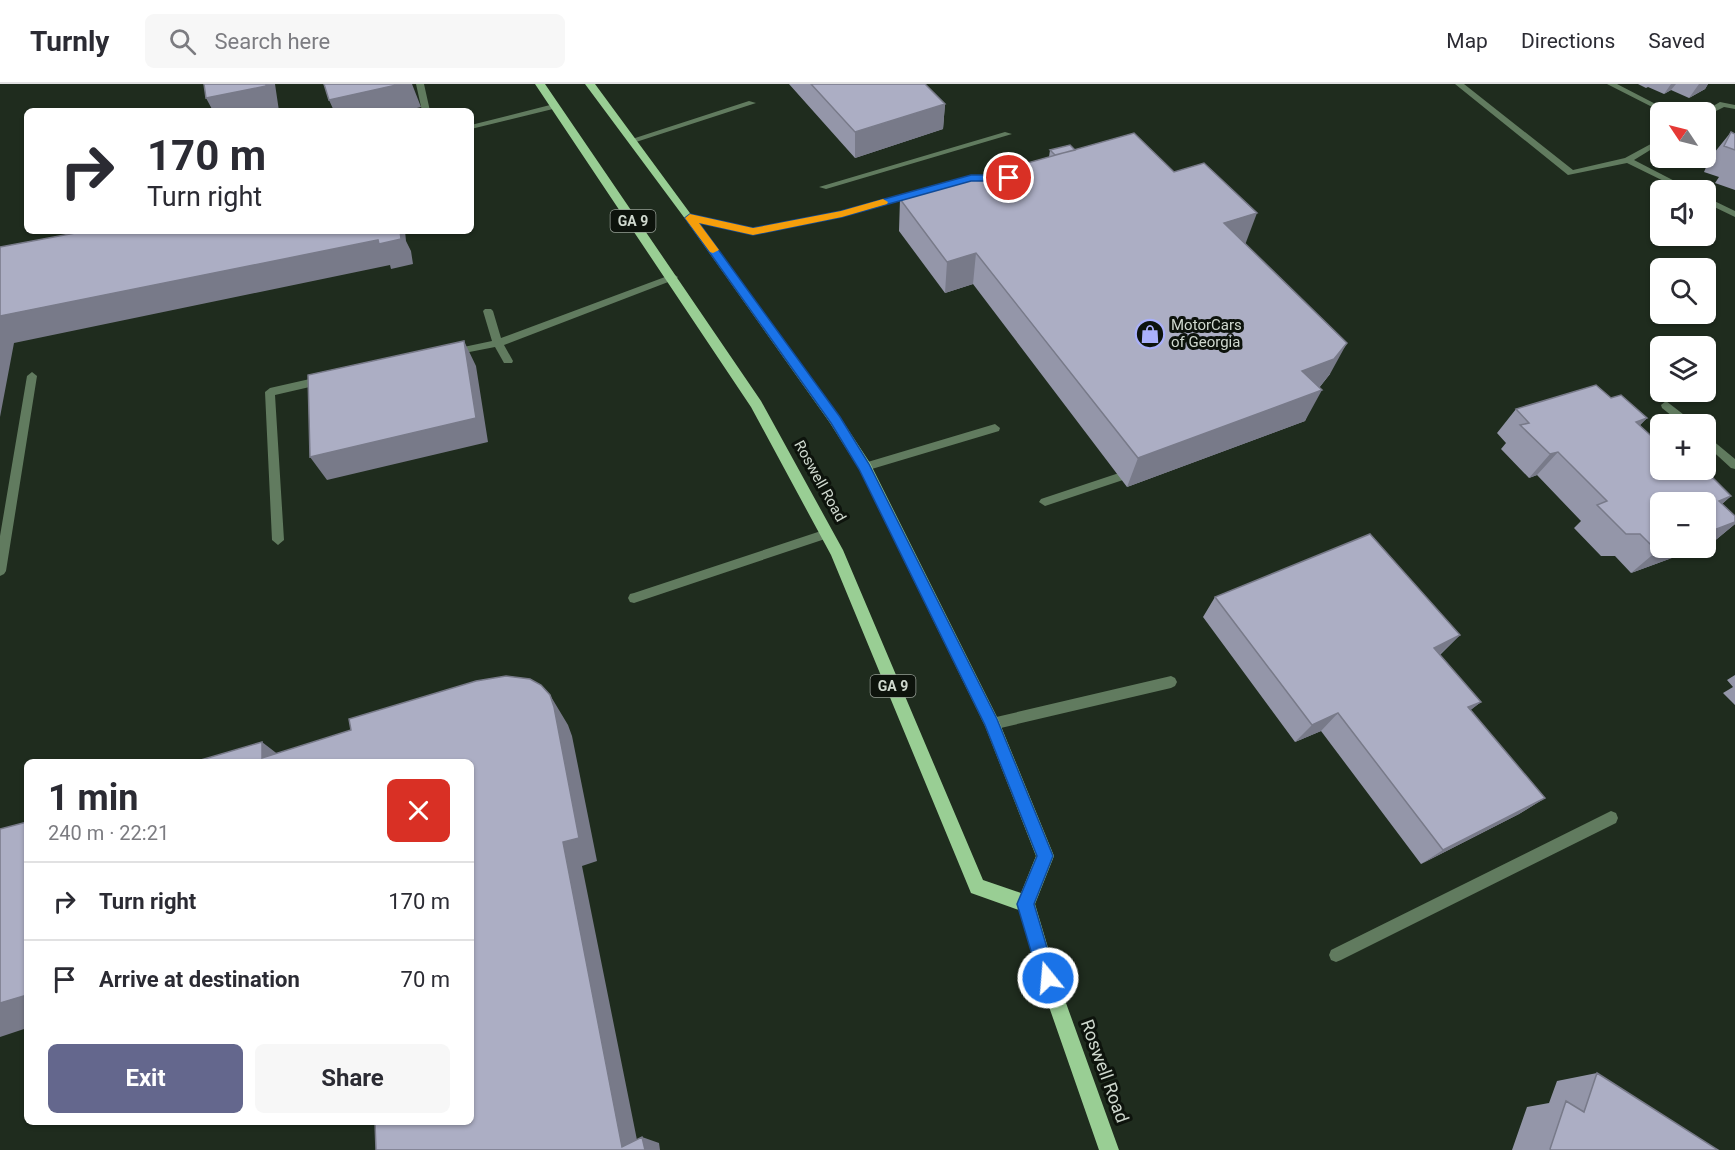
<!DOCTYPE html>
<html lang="en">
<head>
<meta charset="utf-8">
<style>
	body { margin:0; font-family:Roboto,sans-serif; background:#f7f7f7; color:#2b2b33; height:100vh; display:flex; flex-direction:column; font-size:22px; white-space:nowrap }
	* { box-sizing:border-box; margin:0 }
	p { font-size:20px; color:#7c7c81 }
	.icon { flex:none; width:33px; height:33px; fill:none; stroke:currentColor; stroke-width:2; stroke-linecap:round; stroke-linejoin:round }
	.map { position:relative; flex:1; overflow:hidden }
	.side { position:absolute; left:24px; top:675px; width:450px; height:366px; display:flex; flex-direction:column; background:#fff; border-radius:9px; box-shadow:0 2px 4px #0004 }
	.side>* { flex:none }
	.top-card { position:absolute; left:24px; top:24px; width:450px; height:126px; border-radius:9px; box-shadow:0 2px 4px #0004; background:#fff; color:#2b2b33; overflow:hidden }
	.needle { width:39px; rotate:305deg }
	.tools { position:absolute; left:1650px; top:18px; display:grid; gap:12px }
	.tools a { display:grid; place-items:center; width:66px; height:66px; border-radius:9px; background:#fff; box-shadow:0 2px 4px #0004; font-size:30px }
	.pin { position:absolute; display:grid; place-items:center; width:51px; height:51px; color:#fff; margin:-26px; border:3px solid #fff; border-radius:50%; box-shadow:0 2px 6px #0007 }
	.me { position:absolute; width:66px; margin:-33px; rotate:343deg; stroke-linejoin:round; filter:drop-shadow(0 0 4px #0008) }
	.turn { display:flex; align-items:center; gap:21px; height:126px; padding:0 24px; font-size:27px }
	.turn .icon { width:78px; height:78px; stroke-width:2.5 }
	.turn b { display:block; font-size:42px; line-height:51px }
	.round { display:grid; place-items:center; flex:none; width:63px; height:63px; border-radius:9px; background:#f7f7f7 }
	.headline { display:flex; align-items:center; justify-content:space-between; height:102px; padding:0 24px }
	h1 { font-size:36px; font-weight:700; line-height:45px }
	.cta { display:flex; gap:12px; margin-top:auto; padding:12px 24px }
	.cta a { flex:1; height:69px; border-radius:9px; background:#64678d; color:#fff; font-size:24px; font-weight:700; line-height:69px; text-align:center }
	.cta a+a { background:#f7f7f7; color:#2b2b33 }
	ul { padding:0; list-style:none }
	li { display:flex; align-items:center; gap:18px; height:78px; padding:0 24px; border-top:2px solid #e1e1e2 }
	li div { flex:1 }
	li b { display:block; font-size:22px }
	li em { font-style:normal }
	header { display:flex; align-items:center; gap:36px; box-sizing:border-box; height:84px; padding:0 30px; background:#fff; border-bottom:2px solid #e1e1e2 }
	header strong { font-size:28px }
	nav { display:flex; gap:33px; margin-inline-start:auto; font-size:21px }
	.search { width:420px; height:54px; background:#f7f7f7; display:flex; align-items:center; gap:15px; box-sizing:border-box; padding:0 21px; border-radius:9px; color:#7c7c81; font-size:22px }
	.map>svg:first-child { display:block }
</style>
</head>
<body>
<header>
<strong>Turnly</strong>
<div class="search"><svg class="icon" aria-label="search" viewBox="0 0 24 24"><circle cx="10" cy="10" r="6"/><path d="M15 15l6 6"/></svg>Search here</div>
<nav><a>Map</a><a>Directions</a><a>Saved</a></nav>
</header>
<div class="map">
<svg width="1735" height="1066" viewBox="0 0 1735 1066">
	<rect width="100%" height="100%" fill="#1f2c1e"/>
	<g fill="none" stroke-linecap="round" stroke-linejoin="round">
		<path fill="#617b5f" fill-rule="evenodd" d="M416,0H424L430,27H422Z
			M749,17L756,19L636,58L629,56Z
			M554,20H557V24L471,45V41Z
			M1005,48L1012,50L826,105L819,103Z
			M971,91H990L994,94L990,97H971L842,133L754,151L690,137L686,134L690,131L754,145L841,127Z
			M673,190L678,193L676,195L504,261L513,277L512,279H504L495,263L454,271L449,268L454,265L492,257L483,227L485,225H491L493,227L501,254Z
			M32,288L37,292L6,487L4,490L0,492V452L27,292Z
			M323,292L327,293V299L275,311L284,456L278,461L272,456L265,308L270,304Z
			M995,340L1000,344L999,347L865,387L860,383L861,380Z
			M1134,384L1139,388L1138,391L1045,422L1039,418L1041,415Z
			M827,445L831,447L833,450L831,453L634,519L630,518L628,514L630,510L634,509Z
			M1171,592L1175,594L1177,598L1175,602L1171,604L992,646L987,644L986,640L987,636L992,634Z
			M1611,727L1616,729L1618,734L1616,739L1341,876L1336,878L1331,876L1329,871L1331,866Z"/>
		<path fill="#617b5f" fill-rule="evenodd" d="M1455,0H1464L1573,86L1625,74L1660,55V60L1634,76L1692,106H1682L1627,79L1568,91Z
			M1607,0H1617L1671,28H1662Z
			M1720,18L1735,21V25L1724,23L1706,32V28H1703Z
			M1706,113L1735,127V133L1706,119Z
			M1666,317L1692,337L1693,340H1682L1662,324L1661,321Z
			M1706,351L1735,375V385L1731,384L1706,361Z"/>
		<path fill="#99ce94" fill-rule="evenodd" d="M535,0H545L761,317L843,466L983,796L1021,809L1036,772L985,642L859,385L830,339L686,136L585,0H595L840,333L870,379L998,635L1054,772L1035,820L1057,894L1119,1066H1099L1039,894L1019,826L971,809L831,471L751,323Z"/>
	</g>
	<path fill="#9496a9" d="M789,0H925L945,20L943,45L855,74Z
		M1638,0H1708L1705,5L1689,14L1671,6L1664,10L1648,3L1646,4Z
		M1731,48L1735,50V106L1715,99L1719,93L1704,88L1710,74Z
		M1050,66H1075L1245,159L1330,290L1319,304L1305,337L1127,403L973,200L945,209L899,147L900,115L1049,73Z
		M1611,314L1647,334L1640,341L1660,386L1731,412L1722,420L1735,432V440L1712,459L1706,461V418L1660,464H1699L1631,489L1615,472H1601L1574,444L1581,437L1537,391L1529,394L1501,365L1506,359L1497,349L1516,325Z
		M1215,513L1460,551L1440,571L1481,618L1470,626L1545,714L1519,730L1421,780L1321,647L1295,658L1203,533Z
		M1735,591V621L1723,609L1733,603L1727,596Z
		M1597,989L1718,1066H1512L1527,1023L1549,1019L1557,997Z"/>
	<path fill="#787a89" d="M266,0H275L279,27H213L206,14Z
		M401,0H412L421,23L405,27H334L329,16Z
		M1671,0H1676L1671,6L1664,10Z
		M1699,0H1708L1705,5L1689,14Z
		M945,20L943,45L855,74V48Z
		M1257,129L1245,161L1224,139Z
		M397,147H405L406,157L411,167L413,180L391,185L390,181L14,259L0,333V232Z
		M976,169L973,200L945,209L947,178Z
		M464,257L476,282L488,358L327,396L310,373Z
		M1347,259L1330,290L1317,306L1302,287Z
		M1322,306L1305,337L1127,403L1138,374Z
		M1647,334L1624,357L1636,338Z
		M1558,368L1537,391L1529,394L1550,370Z
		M1731,412L1706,434L1719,417Z
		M1735,438V440L1712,459L1706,461V449Z
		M1666,464H1699L1631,489L1657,467Z
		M1460,551L1439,571L1434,564Z
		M550,611L568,641L572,652L597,777L582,782L639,1066L622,1063L563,758Z
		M1481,618L1458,636L1468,623Z
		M1338,629L1321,647L1295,658L1312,641Z
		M262,658L288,678L262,674Z
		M1545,714L1519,730L1421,780L1443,766Z
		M27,911V944L0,953V919Z
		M642,1053L659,1059L660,1066H645Z"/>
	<path fill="#acaec4" stroke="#787a89" stroke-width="1.5" d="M204,0H266V2L206,14Z
		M324,0H401L329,16Z
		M811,0H925L945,20L855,48Z
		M1731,48L1735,50V66L1724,62Z
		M1134,49L1174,88L1204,79L1257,129L1224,139L1347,259L1334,275L1302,287L1322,306L1138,374L976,169L947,178L900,115Z
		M1070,61L1075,66L1055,71L1050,66Z
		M86,147H400L401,155L379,160L378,156L0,232V163Z
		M464,257L476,334L310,373L308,291Z
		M1596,301L1611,314L1621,311L1647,334L1636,338L1660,360V386H1705L1731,412L1719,417L1735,432V438L1706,449V418H1660V464H1666L1657,467L1640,450H1626L1597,421L1607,417L1558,368L1550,370L1520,341L1529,339L1516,325Z
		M1370,450L1460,551L1434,564L1481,618L1468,623L1545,714L1443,766L1338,629L1312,641L1215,513Z
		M506,592L530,595L541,601L550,611L554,623L579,754L563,758L622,1063L642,1053L645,1066H376L375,1038H471V678H194L262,658V674L351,646L349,635L476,597Z
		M27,738V911L0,919V745Z
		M1597,989L1718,1066H1551L1550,1065L1566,1017L1584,1028Z"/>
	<path fill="#1a73e8" stroke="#114b97" stroke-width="1.5" d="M971,91H1009L1014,94L1009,97H971L842,133L753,151L699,139L840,333L869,380L997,635L1053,772L1034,820L1056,894L1054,900L1048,902L1042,900L1039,894L1017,820L1037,772L985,641L859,385L831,339L685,134L690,130L753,144L841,127Z"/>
	<path fill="#f59e0b" d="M883,115L888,118L887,120L842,133L753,151L699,139L719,166L713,169L710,168L685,134L690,130L753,144L841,127Z"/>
	<defs>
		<g id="shop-ring" transform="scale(1.5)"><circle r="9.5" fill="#0d130c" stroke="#aab0fb" stroke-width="1.5"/><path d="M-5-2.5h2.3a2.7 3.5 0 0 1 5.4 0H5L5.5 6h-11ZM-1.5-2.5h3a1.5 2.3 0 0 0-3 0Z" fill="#aab0fb"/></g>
	</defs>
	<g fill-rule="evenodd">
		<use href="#shop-ring" x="1150" y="250"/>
	</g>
	<g text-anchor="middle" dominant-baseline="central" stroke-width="6" stroke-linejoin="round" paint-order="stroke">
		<g fill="#0d130c" stroke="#959d94" stroke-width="1.5">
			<rect x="610.5" y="126" width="45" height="22" rx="4.5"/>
			<rect x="870.5" y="591" width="45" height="22" rx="4.5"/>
		</g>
		<g font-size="14" font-weight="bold" fill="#cfd8ce">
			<text x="633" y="137">GA 9</text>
			<text x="893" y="602">GA 9</text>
		</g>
		<g font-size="15" fill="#cfd8ce" stroke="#0d130c" text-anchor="start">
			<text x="1171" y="241">MotorCars<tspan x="1171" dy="17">of Georgia</tspan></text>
		</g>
		<g font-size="15" fill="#cfd8ce" stroke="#0d130c">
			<text transform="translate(820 397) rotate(61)">Roswell Road</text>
		</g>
		<g font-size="18" fill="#cfd8ce" stroke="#0d130c">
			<text transform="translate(1105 987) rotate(70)">Roswell Road</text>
		</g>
	</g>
</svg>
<div class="tools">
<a><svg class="needle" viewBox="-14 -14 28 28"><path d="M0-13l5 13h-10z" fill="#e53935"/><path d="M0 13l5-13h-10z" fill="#7c7c81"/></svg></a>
<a><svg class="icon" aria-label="sound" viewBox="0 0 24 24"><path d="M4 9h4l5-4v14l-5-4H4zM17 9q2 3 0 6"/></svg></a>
<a><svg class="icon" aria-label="search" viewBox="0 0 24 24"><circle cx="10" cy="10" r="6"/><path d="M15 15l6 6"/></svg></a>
<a><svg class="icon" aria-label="layers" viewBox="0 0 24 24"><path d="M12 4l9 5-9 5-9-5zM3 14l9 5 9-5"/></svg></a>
<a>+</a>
<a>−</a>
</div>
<div class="pin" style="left:1009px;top:94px;background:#d93025"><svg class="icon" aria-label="arrive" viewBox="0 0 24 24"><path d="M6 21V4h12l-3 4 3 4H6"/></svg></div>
<svg class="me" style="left:1048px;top:894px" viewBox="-20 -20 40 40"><circle r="17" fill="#1a73e8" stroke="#fff" stroke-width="3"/><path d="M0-11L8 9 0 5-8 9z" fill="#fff"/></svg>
<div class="top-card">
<div class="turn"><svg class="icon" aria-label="right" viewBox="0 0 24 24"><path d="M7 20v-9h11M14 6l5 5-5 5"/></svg><div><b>170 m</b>Turn right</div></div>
</div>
<section class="side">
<div class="headline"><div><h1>1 min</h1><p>240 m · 22:21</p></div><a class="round" style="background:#d93025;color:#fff"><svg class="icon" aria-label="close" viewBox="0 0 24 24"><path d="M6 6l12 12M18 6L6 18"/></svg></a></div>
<ul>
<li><svg class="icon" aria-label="right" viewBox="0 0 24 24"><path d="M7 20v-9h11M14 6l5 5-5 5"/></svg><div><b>Turn right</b></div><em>170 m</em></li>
<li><svg class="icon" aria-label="arrive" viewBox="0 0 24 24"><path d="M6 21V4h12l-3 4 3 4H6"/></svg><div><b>Arrive at destination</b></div><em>70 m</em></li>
</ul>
<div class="cta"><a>Exit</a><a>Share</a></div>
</section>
</div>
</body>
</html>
